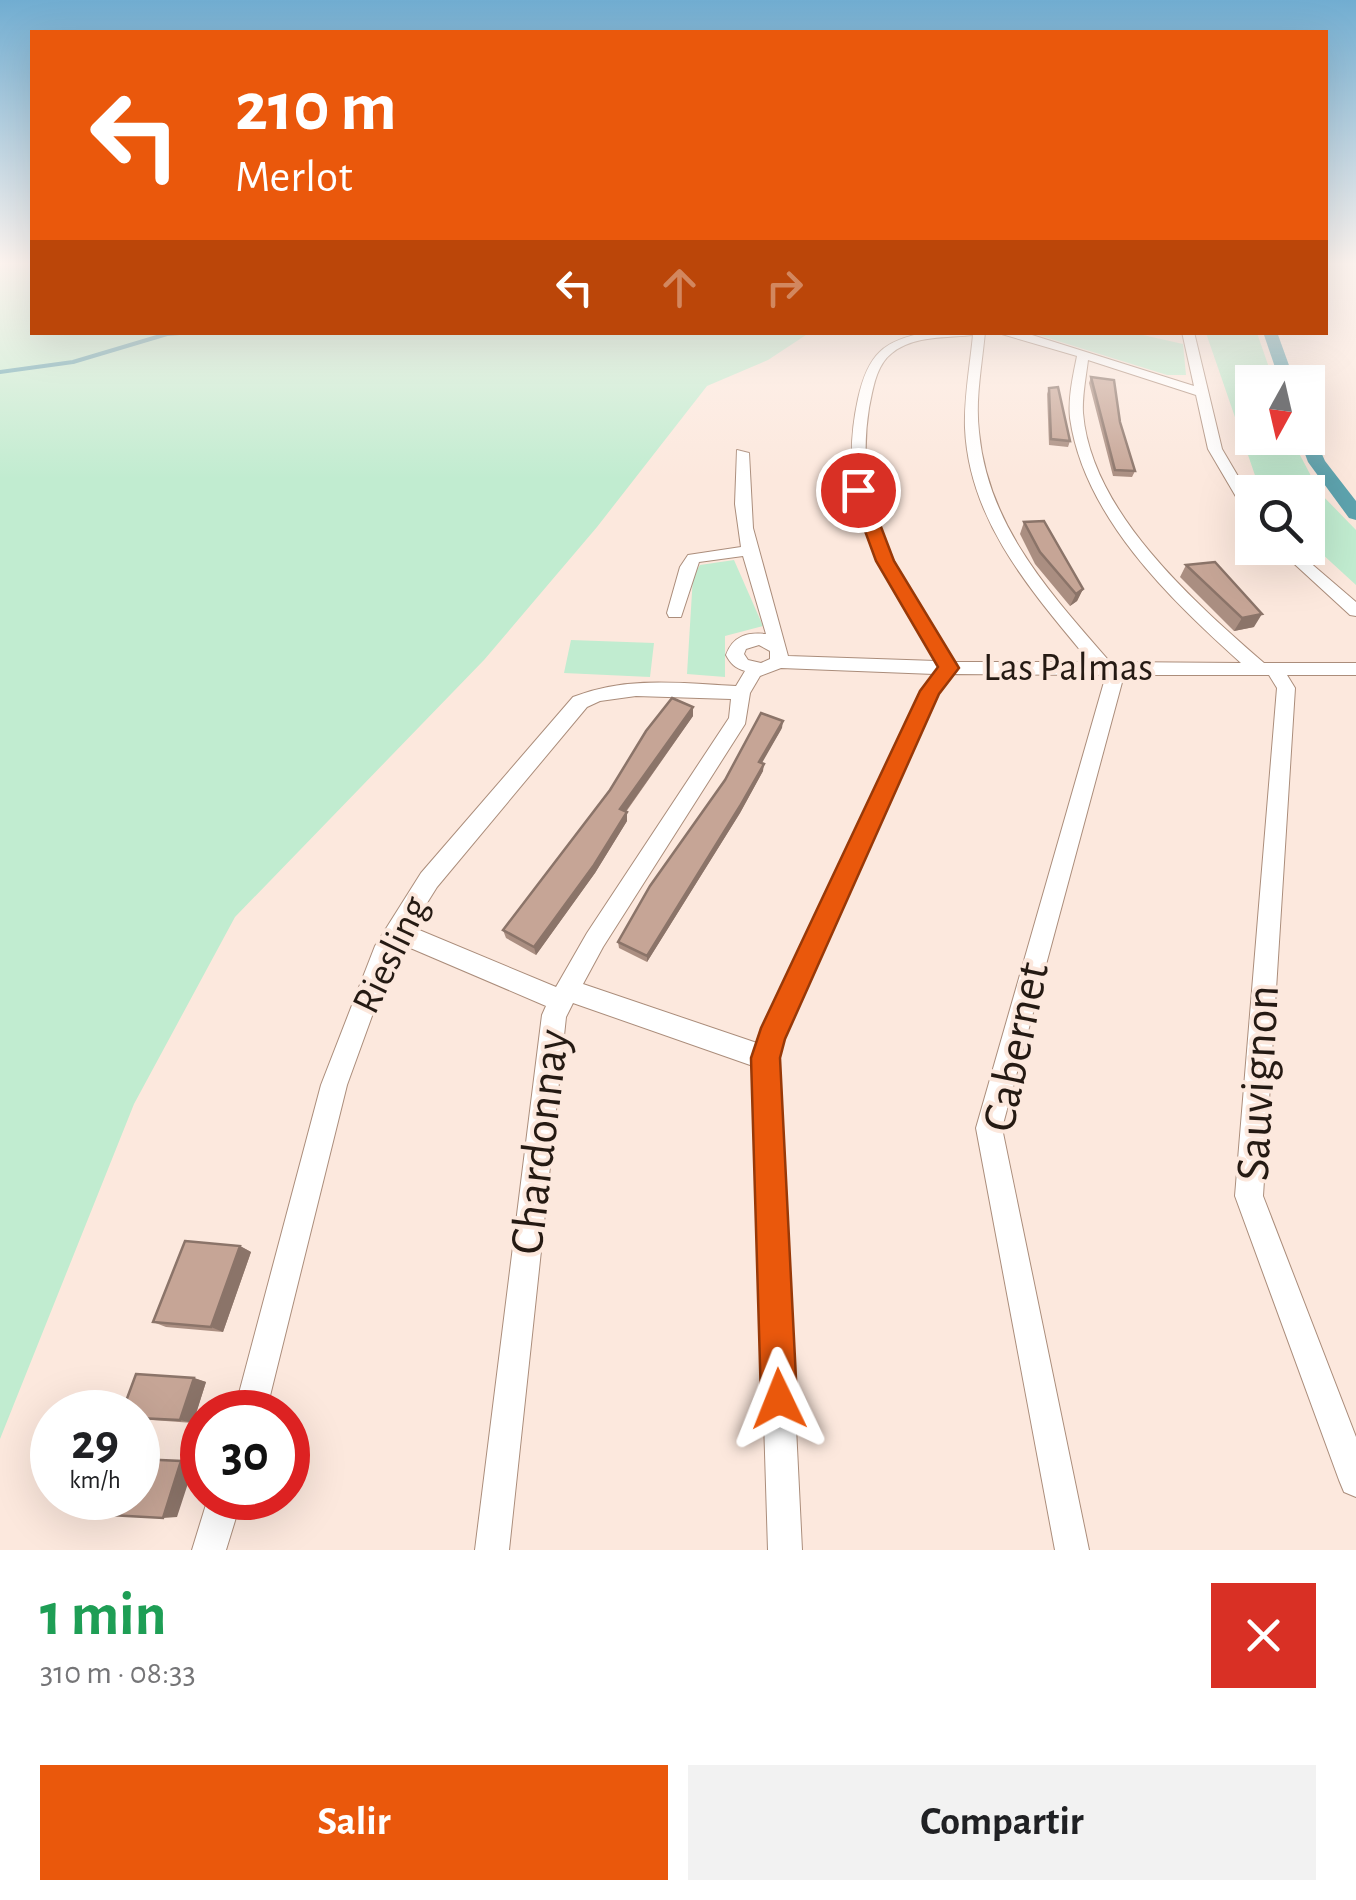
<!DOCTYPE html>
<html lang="es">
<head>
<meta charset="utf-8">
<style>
	body { margin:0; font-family:"Alegreya Sans",sans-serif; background:#f2f2f2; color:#202124; height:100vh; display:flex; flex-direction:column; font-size:38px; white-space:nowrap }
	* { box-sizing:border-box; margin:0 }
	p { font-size:32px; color:#757577 }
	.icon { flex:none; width:55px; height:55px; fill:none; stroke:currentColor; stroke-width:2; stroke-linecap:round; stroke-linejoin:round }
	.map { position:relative; height:1550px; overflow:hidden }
	.side { display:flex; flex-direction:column; background:#fff; flex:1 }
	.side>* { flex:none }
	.top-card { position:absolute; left:30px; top:30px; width:1298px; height:305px; border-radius:0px; box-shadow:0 10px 40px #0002; background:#ea580c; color:#fff; overflow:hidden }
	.needle { width:65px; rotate:188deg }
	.tools { position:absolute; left:1235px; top:365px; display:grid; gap:20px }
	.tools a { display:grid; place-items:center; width:90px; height:90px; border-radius:0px; background:#fff; box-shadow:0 10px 40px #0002; font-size:50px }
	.speed { position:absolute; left:30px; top:1390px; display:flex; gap:20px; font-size:50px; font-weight:700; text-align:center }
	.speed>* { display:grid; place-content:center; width:130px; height:130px; border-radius:50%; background:#fff; box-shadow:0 10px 40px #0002; line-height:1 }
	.speed small { font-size:25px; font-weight:400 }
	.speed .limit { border:15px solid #d22; background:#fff; color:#111 }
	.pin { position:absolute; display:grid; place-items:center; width:85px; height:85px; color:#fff; margin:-42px; border:5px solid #fff; border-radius:50%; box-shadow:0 2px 10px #0007 }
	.me { position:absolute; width:110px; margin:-55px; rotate:358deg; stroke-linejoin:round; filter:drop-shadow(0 0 8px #0008) }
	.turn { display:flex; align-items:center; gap:35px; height:210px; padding:0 40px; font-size:45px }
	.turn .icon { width:130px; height:130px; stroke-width:2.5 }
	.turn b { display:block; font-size:70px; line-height:85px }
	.lanes { display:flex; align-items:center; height:95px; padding:0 40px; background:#0003; justify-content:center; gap:50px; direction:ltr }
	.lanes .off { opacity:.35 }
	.round { display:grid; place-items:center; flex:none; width:105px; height:105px; border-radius:0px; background:#f2f2f2 }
	.head { display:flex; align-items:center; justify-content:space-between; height:170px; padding:0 40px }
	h1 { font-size:60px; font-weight:700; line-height:75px; color:#1e9e55 }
	.action { display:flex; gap:20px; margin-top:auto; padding:20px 40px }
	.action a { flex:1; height:115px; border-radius:0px; background:#ea580c; color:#fff; font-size:40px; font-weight:700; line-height:115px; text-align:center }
	.action a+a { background:#f2f2f2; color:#202124 }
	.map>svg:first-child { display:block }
</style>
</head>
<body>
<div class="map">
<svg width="1356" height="1550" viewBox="0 0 1356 1550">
	<rect width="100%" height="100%" fill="#fce8dd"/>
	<path fill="#c1ecd0" d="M0,262H32V332L809,333L768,360L707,386L597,527L484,660L235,917L134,1104L0,1439Z
		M1134,333L1183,344L1186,375H1167L1032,333Z
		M1206,333H1257L1274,382H1252V438H1291L1320,493L1356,530V585L1308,541V492H1264L1258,484Z
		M734,560L763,626L725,636V677L687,674L693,576L700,565Z
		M571,640L654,643L650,677L564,673Z"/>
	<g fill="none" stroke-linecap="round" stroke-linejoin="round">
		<path stroke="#5ea3ae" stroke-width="4" d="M0,372L73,362L167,334L192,332"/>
		<path fill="#5ea3ae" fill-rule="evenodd" d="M1263,332H1277L1295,382H1280Z
			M1308,433L1313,434L1325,461L1356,501V520L1349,518L1308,462L1299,438H1308Z"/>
		<g stroke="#ab8d7b" stroke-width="2">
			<path id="minor" d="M929,332H985C982,365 975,399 979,432C988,527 1051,594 1110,662L1241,663C1170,599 1084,517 1070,418C1068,398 1073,376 1077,356L995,332L1032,335L1194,386L1182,332H1194L1222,449L1252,500V516L1245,512L1208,449L1196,395L1088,360C1086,377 1082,396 1083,413C1091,512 1194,602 1264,663H1356V675H1287L1295,688L1263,1196L1356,1437V1497L1344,1492L1339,1480L1235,1196L1277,688L1269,675H1124L1002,1128L1089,1550H1055L976,1128L1106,675L954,674L938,694L783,1039L778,1058L802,1550H768L753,1066L573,1003L566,1017L509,1550H475L542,1015L546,1006L401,944L393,958L347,1085L266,1412H234L321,1085L375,946L421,873L573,697C626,676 681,683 736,686L745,671C735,668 731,664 726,655C733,636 747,632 766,634L743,556L699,562L681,617H669L667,613L680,567L688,555L741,547L735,504L737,450L749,453L753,528L788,656L936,661C883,572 834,508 858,399C868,354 883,340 929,332ZM973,335C970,366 964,397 965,428C969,522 1033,593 1090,662H954C902,577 852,514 869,408C873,389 876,365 892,353C914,335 947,338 973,335ZM759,645L770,651V659L761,663L748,660L744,654L746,649ZM781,668L934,674L921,691L757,1043L583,984L603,947L745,724L750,693L760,676ZM636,696L731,699L729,718L587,933L556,987L412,927L437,887L587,707L600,701Z
				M1277,548H1293L1356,602V616L1350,615Z
				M208,1498H242L226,1550H192Z"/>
		</g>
		<use href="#minor" fill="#fff" fill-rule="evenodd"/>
	</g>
	<path fill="#aa8e81" d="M1091,377L1120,422L1135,471L1132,477L1113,476L1089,383Z
		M1049,388L1070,441L1068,447L1049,445L1047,394Z
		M1024,522L1083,589L1077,601L1070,606L1035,564L1020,534Z
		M1186,565L1254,627L1234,631L1180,577Z
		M693,707V716L626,812L627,821L595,873L536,955L506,938L503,930Z
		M782,728L761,763L763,771L740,813L647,962L619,948L618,942Z
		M240,1246L251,1252L223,1332L166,1327L153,1322Z
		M194,1378L206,1382L193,1423L138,1419V1412Z"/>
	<path fill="#8b7469" d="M1083,589L1077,601L1070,606L1076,594Z
		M1262,614L1254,627L1234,631L1242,618Z
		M693,707V716L621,818L620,809Z
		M783,721L782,728L758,770L759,762Z
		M764,764L763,771L740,813L647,962V956Z
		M627,812V821L595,873L536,955L534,947Z
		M240,1246L251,1252L223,1332L211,1327Z
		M194,1378L206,1382L193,1423L180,1420Z
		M181,1461L195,1462L177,1517L163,1518Z"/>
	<path fill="#c6a596" stroke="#8b7469" stroke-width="2.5" d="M1091,377L1114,380L1120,422L1135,471L1115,470Z
		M1058,387L1070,441L1051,439L1049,388Z
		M1044,521L1083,589L1076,594L1040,552L1024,522Z
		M1215,562L1262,614L1242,618L1186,565Z
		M672,698L693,707L620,809L627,812L594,865L534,947L503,930L610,790L646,731Z
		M761,713L783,721L759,762L764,764L740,806L647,956L618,942L650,886L725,780Z
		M185,1241L240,1246L211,1327L153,1322Z
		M136,1374L194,1378L180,1420L138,1418V1412H122Z
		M138,1459L181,1461L163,1518L92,1514L98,1498H138Z"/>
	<linearGradient id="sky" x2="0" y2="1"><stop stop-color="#71add1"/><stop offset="0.55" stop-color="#fef5f0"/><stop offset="1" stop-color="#fef5f0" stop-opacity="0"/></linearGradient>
	<rect width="1356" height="479" fill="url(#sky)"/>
	<path fill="#ea580c" stroke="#983908" stroke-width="2.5" d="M858,485L867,490L894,561L959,668L939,694L785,1039L780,1058L797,1399L792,1412L779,1417L766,1412L761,1399L751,1058L761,1028L920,691L938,667L876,561L850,490Z"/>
	<g text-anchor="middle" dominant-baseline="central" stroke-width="8" stroke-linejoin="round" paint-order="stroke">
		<g font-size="40" fill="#251a13" stroke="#fce8dd">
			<text x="1068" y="668">Las Palmas</text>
			<text transform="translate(391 955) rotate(-64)">Riesling</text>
		</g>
		<g font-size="48" fill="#251a13" stroke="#fce8dd">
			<text transform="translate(1017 1047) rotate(-78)">Cabernet</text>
			<text transform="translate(1259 1083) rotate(-87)">Sauvignon</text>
			<text transform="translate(541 1142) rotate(-83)">Chardonnay</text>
		</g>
	</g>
</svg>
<div class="tools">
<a><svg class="needle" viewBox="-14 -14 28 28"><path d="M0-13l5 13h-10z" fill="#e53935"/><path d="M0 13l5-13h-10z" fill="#757577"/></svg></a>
<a><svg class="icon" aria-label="search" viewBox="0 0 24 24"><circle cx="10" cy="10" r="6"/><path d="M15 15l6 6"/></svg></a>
</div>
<div class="speed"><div>29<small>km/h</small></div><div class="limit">30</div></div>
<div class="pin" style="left:858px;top:490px;background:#d93025"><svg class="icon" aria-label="arrive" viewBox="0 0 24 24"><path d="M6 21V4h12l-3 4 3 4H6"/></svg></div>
<svg class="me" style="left:779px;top:1399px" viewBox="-20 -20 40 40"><path d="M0-17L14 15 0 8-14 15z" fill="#ea580c" stroke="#fff" stroke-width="4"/></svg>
<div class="top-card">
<div class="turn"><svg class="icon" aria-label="left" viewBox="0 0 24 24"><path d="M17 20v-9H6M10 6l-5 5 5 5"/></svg><div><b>210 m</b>Merlot</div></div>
<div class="lanes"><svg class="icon" aria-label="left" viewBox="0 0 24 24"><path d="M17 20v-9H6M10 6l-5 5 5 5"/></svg><svg class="icon off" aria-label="ahead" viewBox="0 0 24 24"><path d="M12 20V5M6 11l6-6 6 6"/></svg><svg class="icon off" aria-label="right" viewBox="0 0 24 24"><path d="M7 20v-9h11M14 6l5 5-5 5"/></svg></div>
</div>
</div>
<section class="side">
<div class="head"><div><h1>1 min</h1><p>310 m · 08:33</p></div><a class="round" style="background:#d93025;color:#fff"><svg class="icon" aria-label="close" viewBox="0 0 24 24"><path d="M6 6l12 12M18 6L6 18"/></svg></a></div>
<div class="action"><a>Salir</a><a>Compartir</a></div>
</section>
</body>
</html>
